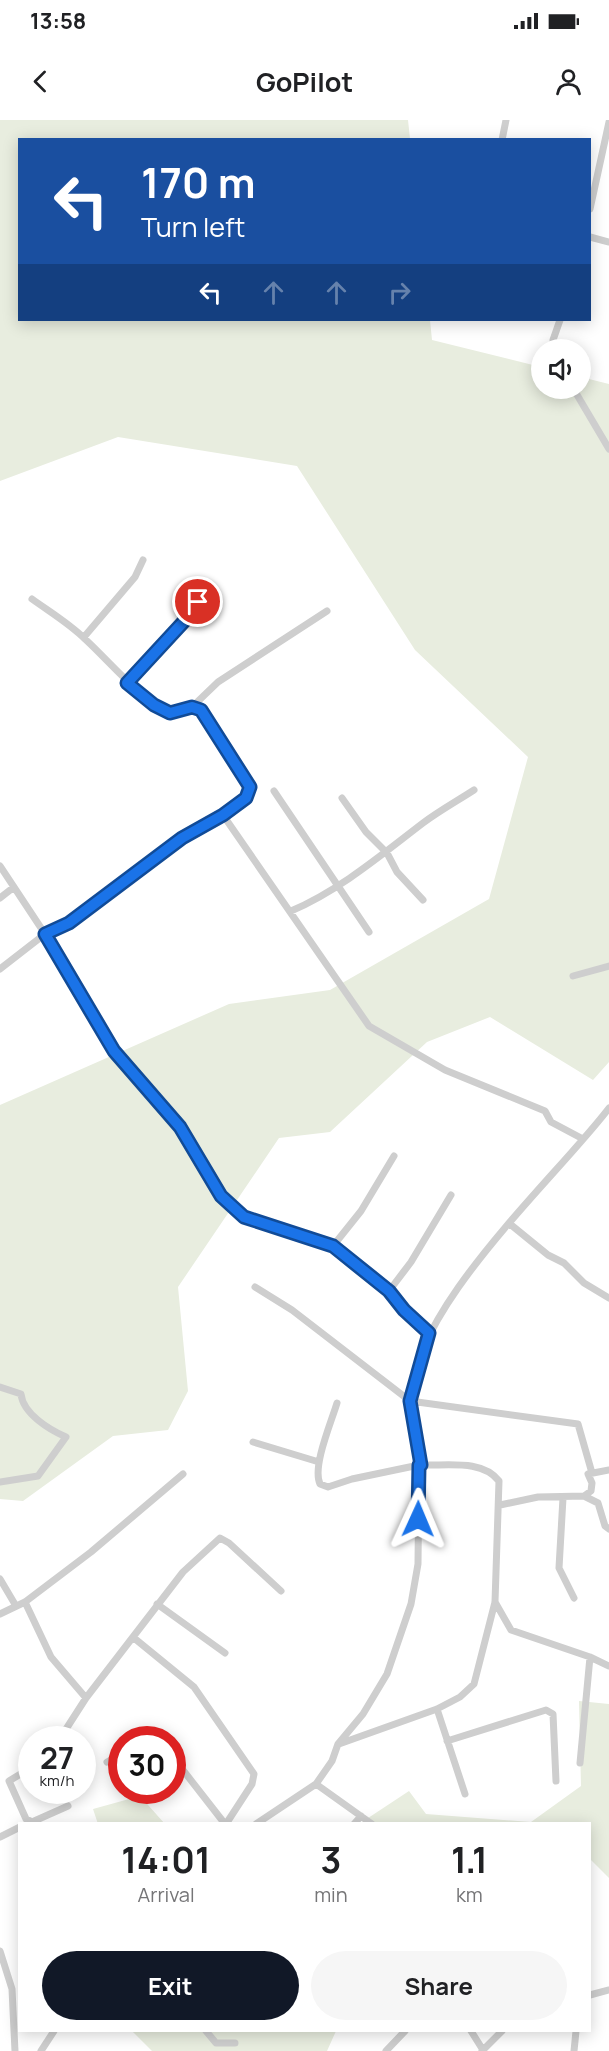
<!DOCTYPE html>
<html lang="en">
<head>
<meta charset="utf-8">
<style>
	body { margin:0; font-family:Manrope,sans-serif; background:#f6f6f6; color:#202124; height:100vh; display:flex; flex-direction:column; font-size:22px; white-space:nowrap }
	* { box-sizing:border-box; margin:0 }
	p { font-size:20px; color:#757577 }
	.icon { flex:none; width:33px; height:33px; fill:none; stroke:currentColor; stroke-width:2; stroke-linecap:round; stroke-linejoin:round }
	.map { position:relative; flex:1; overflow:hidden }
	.panel { position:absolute; left:18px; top:1702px; width:573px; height:210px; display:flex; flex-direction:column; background:#fff; border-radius:0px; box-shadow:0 3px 15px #0003 }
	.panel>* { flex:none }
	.hud { position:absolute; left:18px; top:18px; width:573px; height:183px; border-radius:0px; box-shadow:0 3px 15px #0003; background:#1a4fa0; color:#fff; overflow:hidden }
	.buttons { position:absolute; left:531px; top:219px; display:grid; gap:12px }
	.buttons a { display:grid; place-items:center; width:60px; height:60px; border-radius:50%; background:#fff; box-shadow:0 3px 15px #0003; font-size:30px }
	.speed { position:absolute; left:18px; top:1606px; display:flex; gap:12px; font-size:30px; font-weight:700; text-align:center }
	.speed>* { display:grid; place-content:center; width:78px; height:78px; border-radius:50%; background:#fff; box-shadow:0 3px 15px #0003; line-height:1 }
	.speed small { font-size:15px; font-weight:400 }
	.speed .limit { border:9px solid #d22; background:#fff; color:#111 }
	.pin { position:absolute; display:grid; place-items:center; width:51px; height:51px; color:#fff; margin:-26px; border:3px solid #fff; border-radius:50%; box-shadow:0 2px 6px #0007 }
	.me { position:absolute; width:66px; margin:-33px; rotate:1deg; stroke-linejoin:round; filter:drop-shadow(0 0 4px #0008) }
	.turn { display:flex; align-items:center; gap:21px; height:126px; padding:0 24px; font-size:27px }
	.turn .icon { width:78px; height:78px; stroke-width:2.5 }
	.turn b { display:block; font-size:42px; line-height:51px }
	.lanes { display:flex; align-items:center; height:57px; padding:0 24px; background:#0003; justify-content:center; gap:30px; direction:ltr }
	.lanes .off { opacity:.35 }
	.eta { display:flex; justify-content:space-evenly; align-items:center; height:102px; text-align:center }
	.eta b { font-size:36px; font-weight:700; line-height:42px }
	.primary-button { display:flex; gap:12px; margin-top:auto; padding:12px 24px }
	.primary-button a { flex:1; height:69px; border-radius:36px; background:#111827; color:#fff; font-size:24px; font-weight:700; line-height:69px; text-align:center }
	.primary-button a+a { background:#f6f6f6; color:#202124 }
	.status { display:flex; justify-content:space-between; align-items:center; height:42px; padding:0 30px; background:#fff; direction:ltr }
	.status svg { height:16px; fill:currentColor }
	header { display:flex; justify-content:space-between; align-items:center; height:78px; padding:0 24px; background:#fff; font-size:27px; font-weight:700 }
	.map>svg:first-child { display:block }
</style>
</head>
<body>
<div class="status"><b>13:58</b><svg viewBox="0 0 49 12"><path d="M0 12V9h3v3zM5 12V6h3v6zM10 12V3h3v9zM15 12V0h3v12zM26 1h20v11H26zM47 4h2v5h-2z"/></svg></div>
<header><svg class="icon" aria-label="back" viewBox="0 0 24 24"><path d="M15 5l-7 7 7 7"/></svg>GoPilot<svg class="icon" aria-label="person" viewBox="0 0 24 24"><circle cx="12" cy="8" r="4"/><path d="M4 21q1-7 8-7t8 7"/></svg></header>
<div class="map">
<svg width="609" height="1931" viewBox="0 0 609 1931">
	<rect width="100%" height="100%" fill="#fff"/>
	<path fill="#e8eddf" d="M0,0H408L410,19L20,20V200H430L432,220L541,247L542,268H580L581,257L609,264V942L593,960L490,897L427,922L330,1012L279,1018L178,1167L188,1271L168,1310L113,1316L23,1381L0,1379V985L229,884L330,870L489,779L528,637L415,530L297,346L118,317L0,361Z
		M579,1581L609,1584V1758L590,1739V1704H359L409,1671L426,1694L531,1702L581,1666Z
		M140,1676L165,1704H98L93,1689Z
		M132,1911H336L327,1931H152Z"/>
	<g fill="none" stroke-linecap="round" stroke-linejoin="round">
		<path stroke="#cecece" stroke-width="7" d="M502,20L506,0
			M590,89L609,2
			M590,117L609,122
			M553,230V220L560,200
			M573,268L609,329
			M84,517L135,457L143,440
			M127,563L188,497L208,466
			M192,587L218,562L327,491
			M274,671L369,812
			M342,678L366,712L387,733L397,752L423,780
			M223,695L369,906L445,950L545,991L551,1002L583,1019
			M0,746L45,814L114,931L180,1007L221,1076L244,1097L333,1126L389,1171L404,1190L429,1213
			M0,778L14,767
			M291,791C340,770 381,735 423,703C439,691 457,681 474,670
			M0,849L45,814L69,803L182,718L223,695L246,678L250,667L201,590L192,587L170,593C135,574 113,545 85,519C70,504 50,492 32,479
			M573,856L609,846
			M510,1104L548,1135L564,1143L584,1163L609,1178
			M333,1126L361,1091L394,1036
			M255,1167L292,1190L410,1281L578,1304L592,1353
			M389,1171L411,1142L451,1075
			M0,1267L21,1274C23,1294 50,1310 66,1317L38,1356L0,1362
			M337,1283C331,1303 312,1347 320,1364L328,1367L352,1359L419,1345
			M253,1322L319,1342
			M584,1376L591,1371L592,1363L588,1354L609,1350
			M563,1378L559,1448L574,1478
			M500,1385L538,1377L584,1376L598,1383L605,1406L609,1409
			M0,1459L16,1486
			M25,1482L51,1537L86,1578
			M495,1482L511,1510L590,1537L609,1546
			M157,1484L225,1533
			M0,1494L25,1482L91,1432L183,1354
			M134,1518L194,1567L254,1654L252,1664L226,1704
			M437,1589L465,1674
			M59,1620L86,1578L183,1452L220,1418L229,1423L281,1471
			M447,1621L546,1590L553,1594L556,1661
			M339,1624L437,1589L460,1577L474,1564L495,1482L499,1361C482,1339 447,1346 421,1345
			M172,1636L225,1704
			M107,1642L122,1634
			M580,1643L590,1537
			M316,1664L372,1704
			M26,1699L9,1661L32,1647
			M26,1699L32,1702L68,1686
			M256,1704L316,1664L332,1641L338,1624L363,1594L387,1554L411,1484L418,1444L419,1345H421C417,1324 411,1303 411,1282C409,1190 554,1060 609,988
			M354,1704L361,1696
			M0,1717L20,1707
			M0,1831L12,1869L15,1931
			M590,1875L609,1870
			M206,1911L216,1923H235
			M471,1911L483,1930
			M41,1931L54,1911
			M386,1931L405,1911
			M482,1931L502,1911
			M574,1931L576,1911"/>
	</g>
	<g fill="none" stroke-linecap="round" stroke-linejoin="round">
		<g stroke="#114b97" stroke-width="15">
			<path id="route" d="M198,482L188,497L127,563L154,585L170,593L192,587L201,590L250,667L246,678L223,695L182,718L69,803L45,814L114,931L180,1007L221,1076L244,1097L333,1126L389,1171L404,1190L429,1213L410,1281L421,1345H419L418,1399"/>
		</g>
		<use href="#route" stroke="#1a73e8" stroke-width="10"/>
	</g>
</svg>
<div class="buttons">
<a><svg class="icon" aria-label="sound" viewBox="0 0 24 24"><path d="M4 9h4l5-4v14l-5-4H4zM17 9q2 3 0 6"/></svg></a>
</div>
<div class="speed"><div>27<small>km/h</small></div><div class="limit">30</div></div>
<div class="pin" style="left:198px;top:482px;background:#d93025"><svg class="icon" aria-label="arrive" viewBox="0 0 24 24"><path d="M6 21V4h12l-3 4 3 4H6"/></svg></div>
<svg class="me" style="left:418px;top:1399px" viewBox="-20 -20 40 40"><path d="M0-17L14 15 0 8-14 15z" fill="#1a73e8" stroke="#fff" stroke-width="4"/></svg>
<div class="hud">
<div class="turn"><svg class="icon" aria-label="left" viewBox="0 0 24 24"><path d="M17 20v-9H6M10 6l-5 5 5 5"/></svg><div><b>170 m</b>Turn left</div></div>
<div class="lanes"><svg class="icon" aria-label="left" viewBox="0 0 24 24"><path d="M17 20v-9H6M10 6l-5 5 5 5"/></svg><svg class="icon off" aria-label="ahead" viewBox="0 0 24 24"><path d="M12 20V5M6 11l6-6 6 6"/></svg><svg class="icon off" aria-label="ahead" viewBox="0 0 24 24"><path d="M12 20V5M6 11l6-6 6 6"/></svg><svg class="icon off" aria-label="right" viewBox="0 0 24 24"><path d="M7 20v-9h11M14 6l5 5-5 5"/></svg></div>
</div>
<section class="panel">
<div class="eta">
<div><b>14:01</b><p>Arrival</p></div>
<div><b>3</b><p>min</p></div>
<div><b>1.1</b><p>km</p></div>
</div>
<div class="primary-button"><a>Exit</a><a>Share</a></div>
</section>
</div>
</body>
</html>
